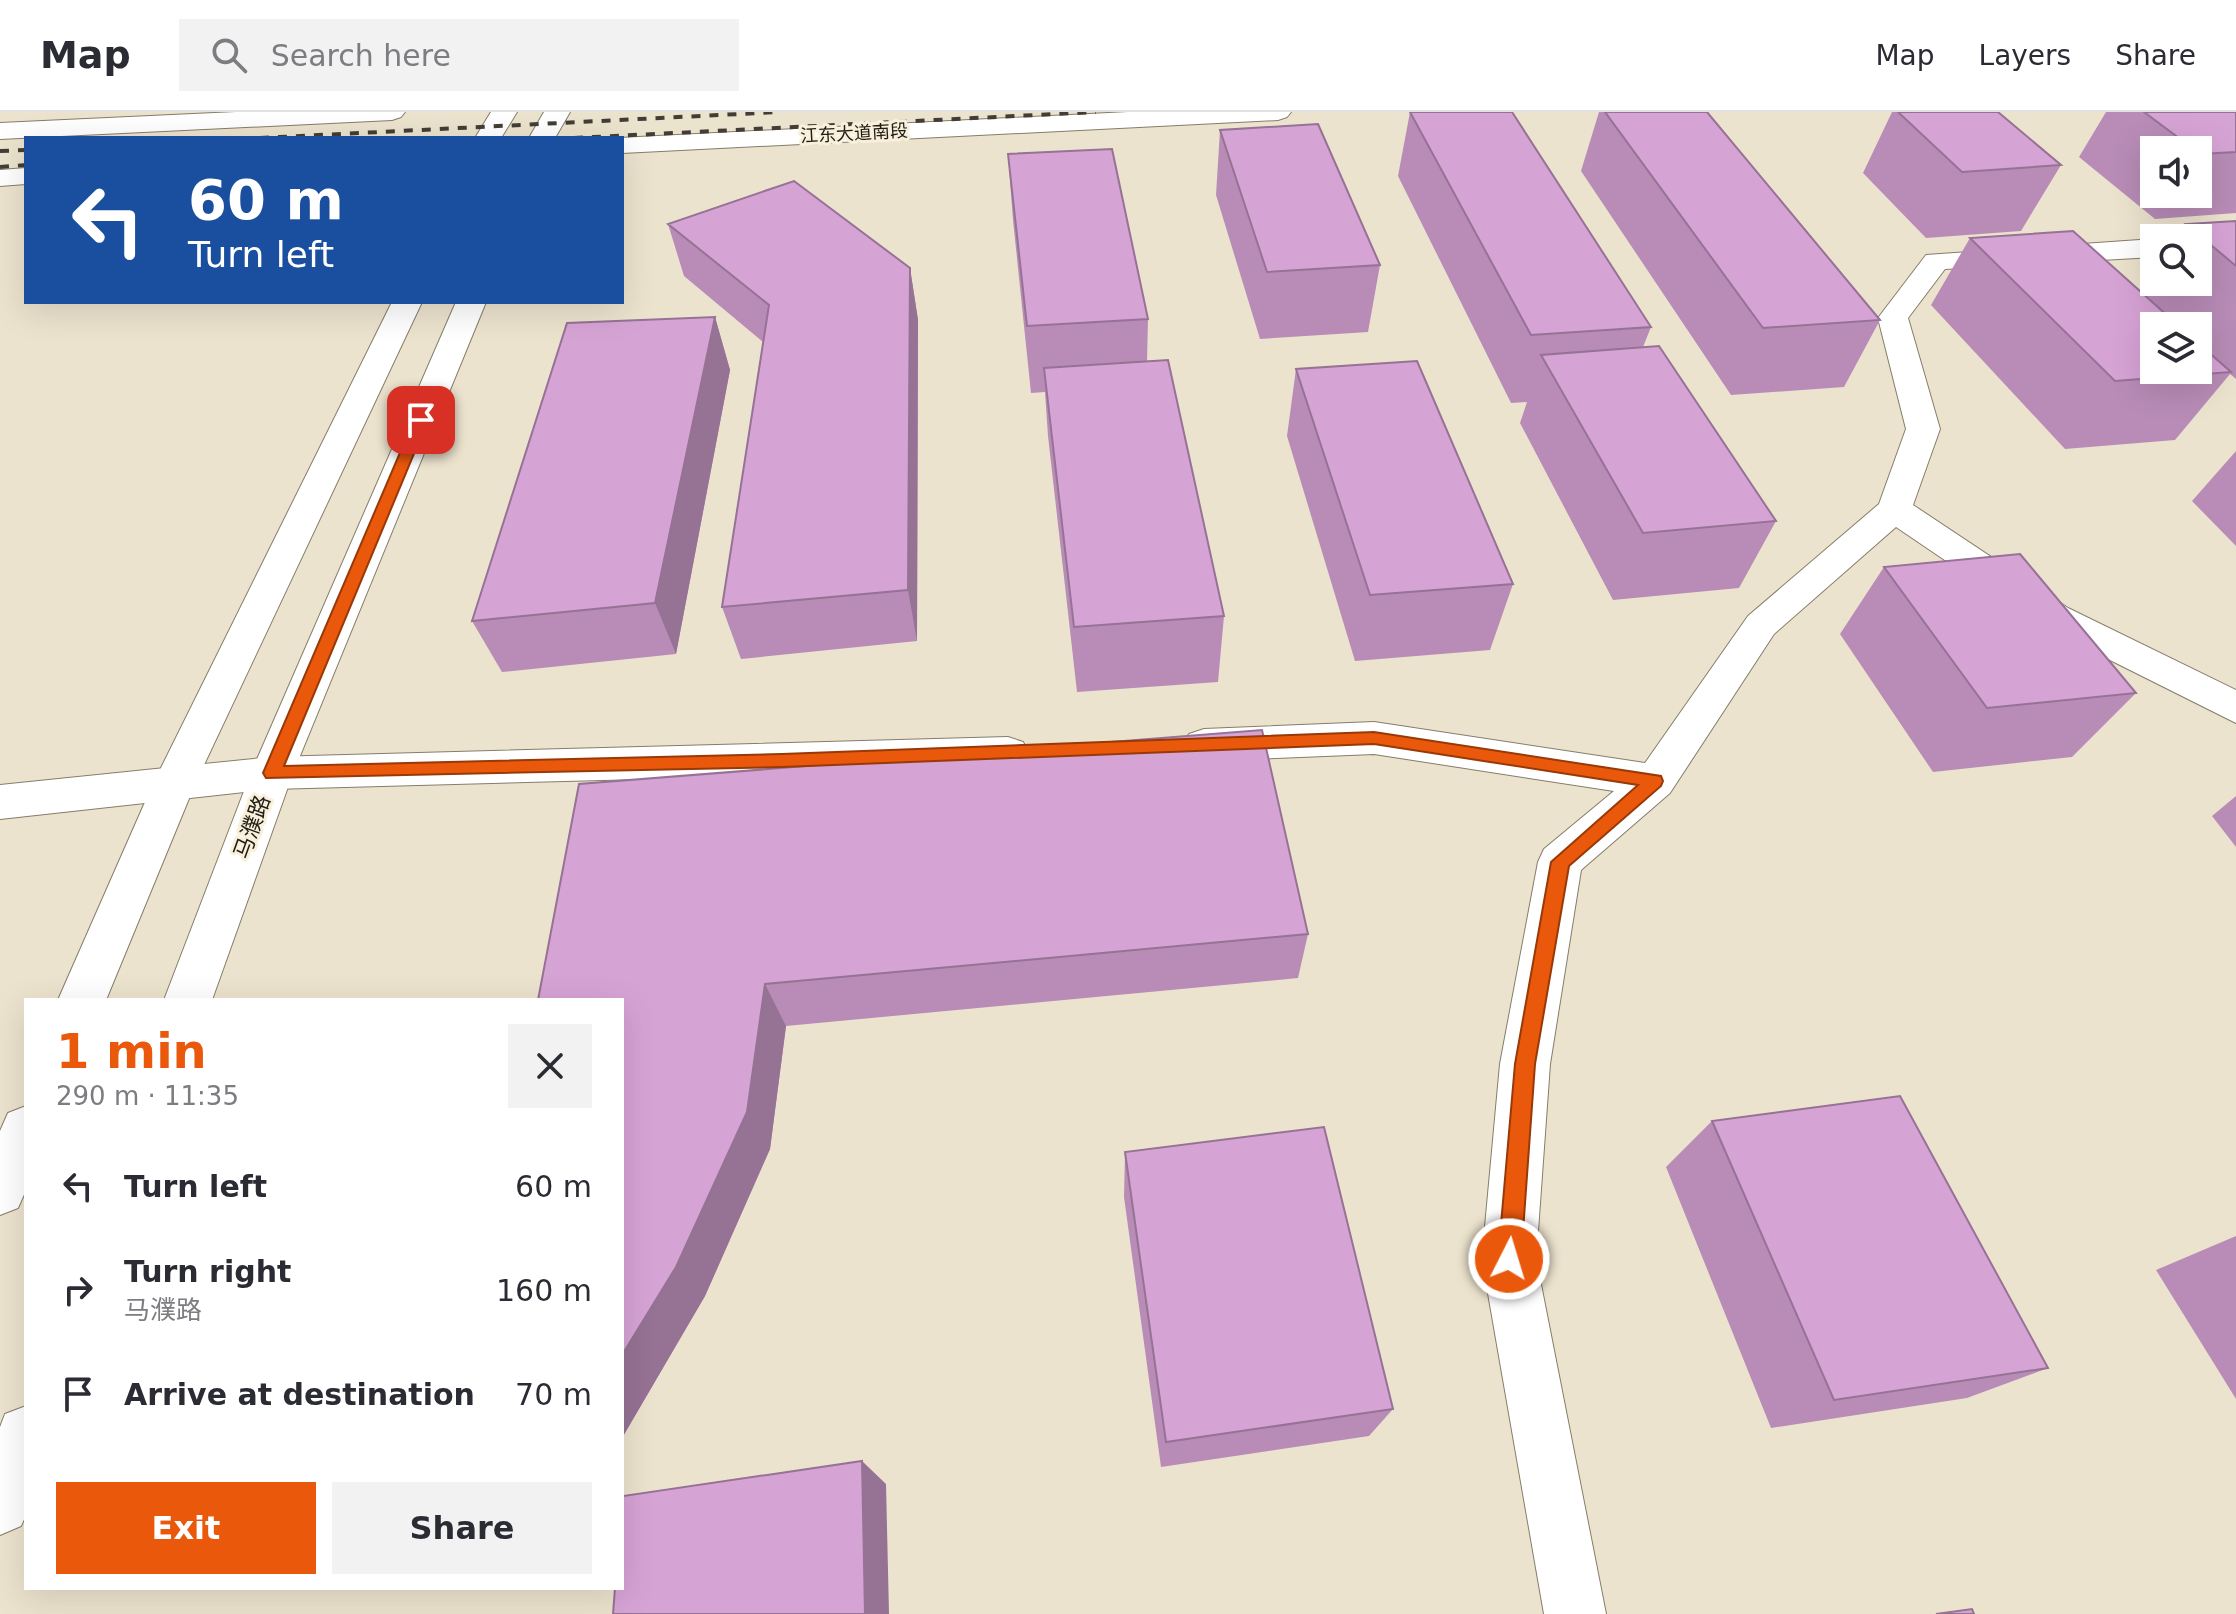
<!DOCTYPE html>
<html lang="en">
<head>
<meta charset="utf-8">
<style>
	body { margin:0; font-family:"DejaVu Sans","Noto Sans SC",sans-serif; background:#f2f2f3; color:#2b2b33; height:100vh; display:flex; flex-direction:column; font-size:30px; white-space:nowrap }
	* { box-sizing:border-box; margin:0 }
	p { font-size:26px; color:#7c7c81 }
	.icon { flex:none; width:44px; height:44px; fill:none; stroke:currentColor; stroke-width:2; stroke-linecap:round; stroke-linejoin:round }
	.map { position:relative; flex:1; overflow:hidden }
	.side { position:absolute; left:24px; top:886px; width:600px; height:592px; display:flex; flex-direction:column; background:#fff; border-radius:0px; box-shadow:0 8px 32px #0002 }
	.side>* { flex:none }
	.guide { position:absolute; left:24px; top:24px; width:600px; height:168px; border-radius:0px; box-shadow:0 8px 32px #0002; background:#1a4fa0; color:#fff; overflow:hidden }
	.tools { position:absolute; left:2140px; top:24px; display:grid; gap:16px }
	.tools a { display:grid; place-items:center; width:72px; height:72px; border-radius:0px; background:#fff; box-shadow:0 8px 32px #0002; font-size:40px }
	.pin { position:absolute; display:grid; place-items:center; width:68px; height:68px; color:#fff; margin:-34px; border-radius:16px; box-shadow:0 4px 12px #0006 }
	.me { position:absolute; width:88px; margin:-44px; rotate:5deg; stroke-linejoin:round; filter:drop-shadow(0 0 6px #0008) }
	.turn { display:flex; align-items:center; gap:28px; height:168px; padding:0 32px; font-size:36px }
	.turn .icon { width:104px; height:104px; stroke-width:2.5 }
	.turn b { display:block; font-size:56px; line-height:68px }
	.round { display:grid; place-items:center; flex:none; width:84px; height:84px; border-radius:0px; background:#f2f2f3 }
	.summary { display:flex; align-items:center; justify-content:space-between; height:136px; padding:0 32px }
	h1 { font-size:48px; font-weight:700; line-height:60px; color:#ea580c }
	.primary-button { display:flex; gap:16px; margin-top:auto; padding:16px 32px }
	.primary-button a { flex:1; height:92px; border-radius:0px; background:#ea580c; color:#fff; font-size:32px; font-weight:700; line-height:92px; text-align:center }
	.primary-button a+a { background:#f2f2f3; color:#2b2b33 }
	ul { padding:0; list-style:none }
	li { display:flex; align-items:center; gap:24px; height:104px; padding:0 32px }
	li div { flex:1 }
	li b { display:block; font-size:30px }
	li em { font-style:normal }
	header { display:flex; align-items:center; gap:48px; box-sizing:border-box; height:112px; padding:0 40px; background:#fff; border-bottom:2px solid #e1e1e2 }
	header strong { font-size:38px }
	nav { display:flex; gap:44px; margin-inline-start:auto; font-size:28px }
	.search { width:560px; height:72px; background:#f2f2f3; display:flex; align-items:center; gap:20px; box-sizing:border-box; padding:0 28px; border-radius:0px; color:#7c7c81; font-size:30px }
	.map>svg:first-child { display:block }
</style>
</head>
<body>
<header>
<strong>Map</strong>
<div class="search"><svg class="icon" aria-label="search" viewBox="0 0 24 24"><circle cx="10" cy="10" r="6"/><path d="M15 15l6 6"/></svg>Search here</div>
<nav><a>Map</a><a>Layers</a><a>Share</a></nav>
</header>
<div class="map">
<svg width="2236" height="1502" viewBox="0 0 2236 1502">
	<rect width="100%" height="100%" fill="#ece3ce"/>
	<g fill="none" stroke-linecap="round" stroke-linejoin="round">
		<g stroke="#857d6a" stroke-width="2">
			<path id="minor" d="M2154,127V145L1945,157L1908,206L1940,317L1913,393L2068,496L2236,578V611L2042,514L1896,415L1774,522L1670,681L1581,758L1550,952L1536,1147L1606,1502H1544L1482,1147L1500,952L1538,750L1544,737L1614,679L1374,642L1204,649L1189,644L1183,633L1189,622L1204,617L1374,610L1645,651L1748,504L1879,392L1906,317L1878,206L1926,143Z
				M1008,625L1023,630L1029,641L1023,652L1008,657L272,677L0,707V673L272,645Z"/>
		</g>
		<g stroke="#857d6a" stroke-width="2">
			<path id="secondary" d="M491,0H517L501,26H475Z
				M544,0H570L555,26H529Z
				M392,190H422L195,672L106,888H58L153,672Z
				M456,190H486L293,661L212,888H164L251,661Z
				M26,994V1078L18,1096L0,1103V1019L8,1001Z
				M26,1294V1403L21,1414L0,1423V1315L5,1302Z"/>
		</g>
		<g stroke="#857d6a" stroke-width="2">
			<path id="primary" d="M236,0H405L401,5L392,8L0,27V11Z
				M1128,0H1291L1287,5L1278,8L622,41V26H619Z
				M26,56V72L0,74V58Z"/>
		</g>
		<use href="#minor" fill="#fff" fill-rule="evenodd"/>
		<use href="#secondary" fill="#fff" fill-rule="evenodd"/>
		<use href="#primary" fill="#fff" fill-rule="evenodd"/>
		<path stroke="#423e35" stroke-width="4" stroke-dasharray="9 9" stroke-linecap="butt" d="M260,26L779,0
			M574,26L1096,0
			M0,39L26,38
			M0,55L26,53"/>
	</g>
	<path fill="#b88cb7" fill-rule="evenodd" d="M1410,0L1651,215L1643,235L1776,409L1739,476L1613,488L1520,311L1527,290L1511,291L1398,64Z
		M1599,0H1707L1880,208L1844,275L1731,283L1581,59Z
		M1892,0H1998L2061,53L2021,119L1926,126L1863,61Z
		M2106,0H2236V101L2155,107L2079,45ZM2154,38H2198V82H2154Z
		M1220,18L1380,153L1368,220L1260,227L1216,83Z
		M1008,42L1148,207L1147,250L1224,504L1218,570L1077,580L1048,324L1045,280L1031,281L1013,108Z
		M2236,109V267L2230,262L2175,328L2065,337L1931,193L1970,126L2139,178L2154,157V170H2198V126H2176L2186,112ZM2154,214H2198V258Z
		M668,112L910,156L918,208L917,529L741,547L722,495L763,230L684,164Z
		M715,205L730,258L676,542L502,560L472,509Z
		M1296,257L1513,472L1490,538L1355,549L1287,324Z
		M2236,339V434L2192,389Z
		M1884,455L2136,581L2072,645L1933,660L1840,522Z
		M2236,684V735L2212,704Z
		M1308,822L1298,866L786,914L770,1037L705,1184L622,1326V888H538Z
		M1712,1009L2048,1256L1967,1286L1771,1316L1666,1055Z
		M1125,1040L1393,1297L1369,1324L1161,1355L1124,1085Z
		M2236,1124V1287L2156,1158Z"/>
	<path fill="#967295" d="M910,156L918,208L917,529L908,478Z
		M715,205L730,258L676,542L655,491Z
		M765,872L786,914L770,1037L705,1184L622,1326V1243Z
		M862,1349L886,1372L889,1502H865Z"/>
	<path fill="#d6a3d5" stroke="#967295" stroke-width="2" d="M1410,0H1512L1651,215L1531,223Z
		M1605,0H1707L1880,208L1763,216Z
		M1898,0H1998L2061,53L1962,60Z
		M2144,0H2236V40L2200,42L2198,41V38H2195Z
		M1318,12L1380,153L1267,160L1220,18Z
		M1112,37L1148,207L1027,214L1008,42Z
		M794,69L910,156L908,478L722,495L769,193L668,112Z
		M2236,109V154L2186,112Z
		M2073,119L2179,214H2154V258H2198V231L2231,260L2115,269L1970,126Z
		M715,205L655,491L472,509L567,211Z
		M1659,234L1776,409L1643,421L1541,243Z
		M1168,248L1224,504L1074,515L1044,256Z
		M1417,249L1513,472L1370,483L1296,257Z
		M2020,442L2136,581L1987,596L1884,455Z
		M1262,618L1308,822L765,872L747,1000L676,1155L622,1243V888H538L579,672Z
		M1900,984L2048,1256L1834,1288L1712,1009Z
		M1324,1015L1393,1297L1166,1330L1125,1040Z
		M862,1349L865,1502H613L615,1476H622V1400L623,1384Z
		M1972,1497L1974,1502H1936Z"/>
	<path fill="#ea580c" stroke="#983908" stroke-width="2" d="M421,304L428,308L284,654L782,642L1374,620L1661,664L1663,669L1661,674L1569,754L1535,952L1521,1147L1517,1155L1509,1158L1502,1155L1498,1147L1515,952L1551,750L1638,673L1374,632L782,655L266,666L263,661L414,308Z"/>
	<g text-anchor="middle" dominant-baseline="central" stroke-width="6" stroke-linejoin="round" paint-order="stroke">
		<g font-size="18" fill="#1f1c15" stroke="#f9f0db">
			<text transform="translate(854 21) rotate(-3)">江东大道南段</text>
		</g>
		<g font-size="22" fill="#1f1c15" stroke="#f9f0db">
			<text transform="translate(252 715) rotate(-70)">马濮路</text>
		</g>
	</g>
</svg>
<div class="tools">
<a><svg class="icon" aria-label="sound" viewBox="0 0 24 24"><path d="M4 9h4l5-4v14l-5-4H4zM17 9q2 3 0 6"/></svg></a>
<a><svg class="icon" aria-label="search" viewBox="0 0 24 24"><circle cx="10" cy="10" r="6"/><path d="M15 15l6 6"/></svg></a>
<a><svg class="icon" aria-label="layers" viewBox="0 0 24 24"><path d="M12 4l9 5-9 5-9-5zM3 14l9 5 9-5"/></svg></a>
</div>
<div class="pin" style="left:421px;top:308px;background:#d93025"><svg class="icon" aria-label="arrive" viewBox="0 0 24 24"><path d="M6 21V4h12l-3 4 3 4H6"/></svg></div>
<svg class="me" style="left:1509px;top:1147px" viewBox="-20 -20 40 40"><circle r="17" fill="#ea580c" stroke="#fff" stroke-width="3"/><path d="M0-11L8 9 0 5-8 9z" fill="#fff"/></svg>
<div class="guide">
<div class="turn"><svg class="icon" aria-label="left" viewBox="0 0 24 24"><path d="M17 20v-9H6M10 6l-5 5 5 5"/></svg><div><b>60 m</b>Turn left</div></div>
</div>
<section class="side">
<div class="summary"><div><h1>1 min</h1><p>290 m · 11:35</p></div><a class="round"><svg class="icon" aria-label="close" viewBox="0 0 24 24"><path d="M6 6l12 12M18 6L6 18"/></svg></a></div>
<ul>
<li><svg class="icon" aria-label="left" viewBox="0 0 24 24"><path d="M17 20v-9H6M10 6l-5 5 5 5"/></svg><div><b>Turn left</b></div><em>60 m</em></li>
<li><svg class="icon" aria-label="right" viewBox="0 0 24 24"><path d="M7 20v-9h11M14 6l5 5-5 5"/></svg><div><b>Turn right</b><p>马濮路</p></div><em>160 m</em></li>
<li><svg class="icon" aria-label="arrive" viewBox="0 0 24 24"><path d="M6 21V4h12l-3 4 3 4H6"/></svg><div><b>Arrive at destination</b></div><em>70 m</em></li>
</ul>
<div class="primary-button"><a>Exit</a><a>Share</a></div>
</section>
</div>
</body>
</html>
